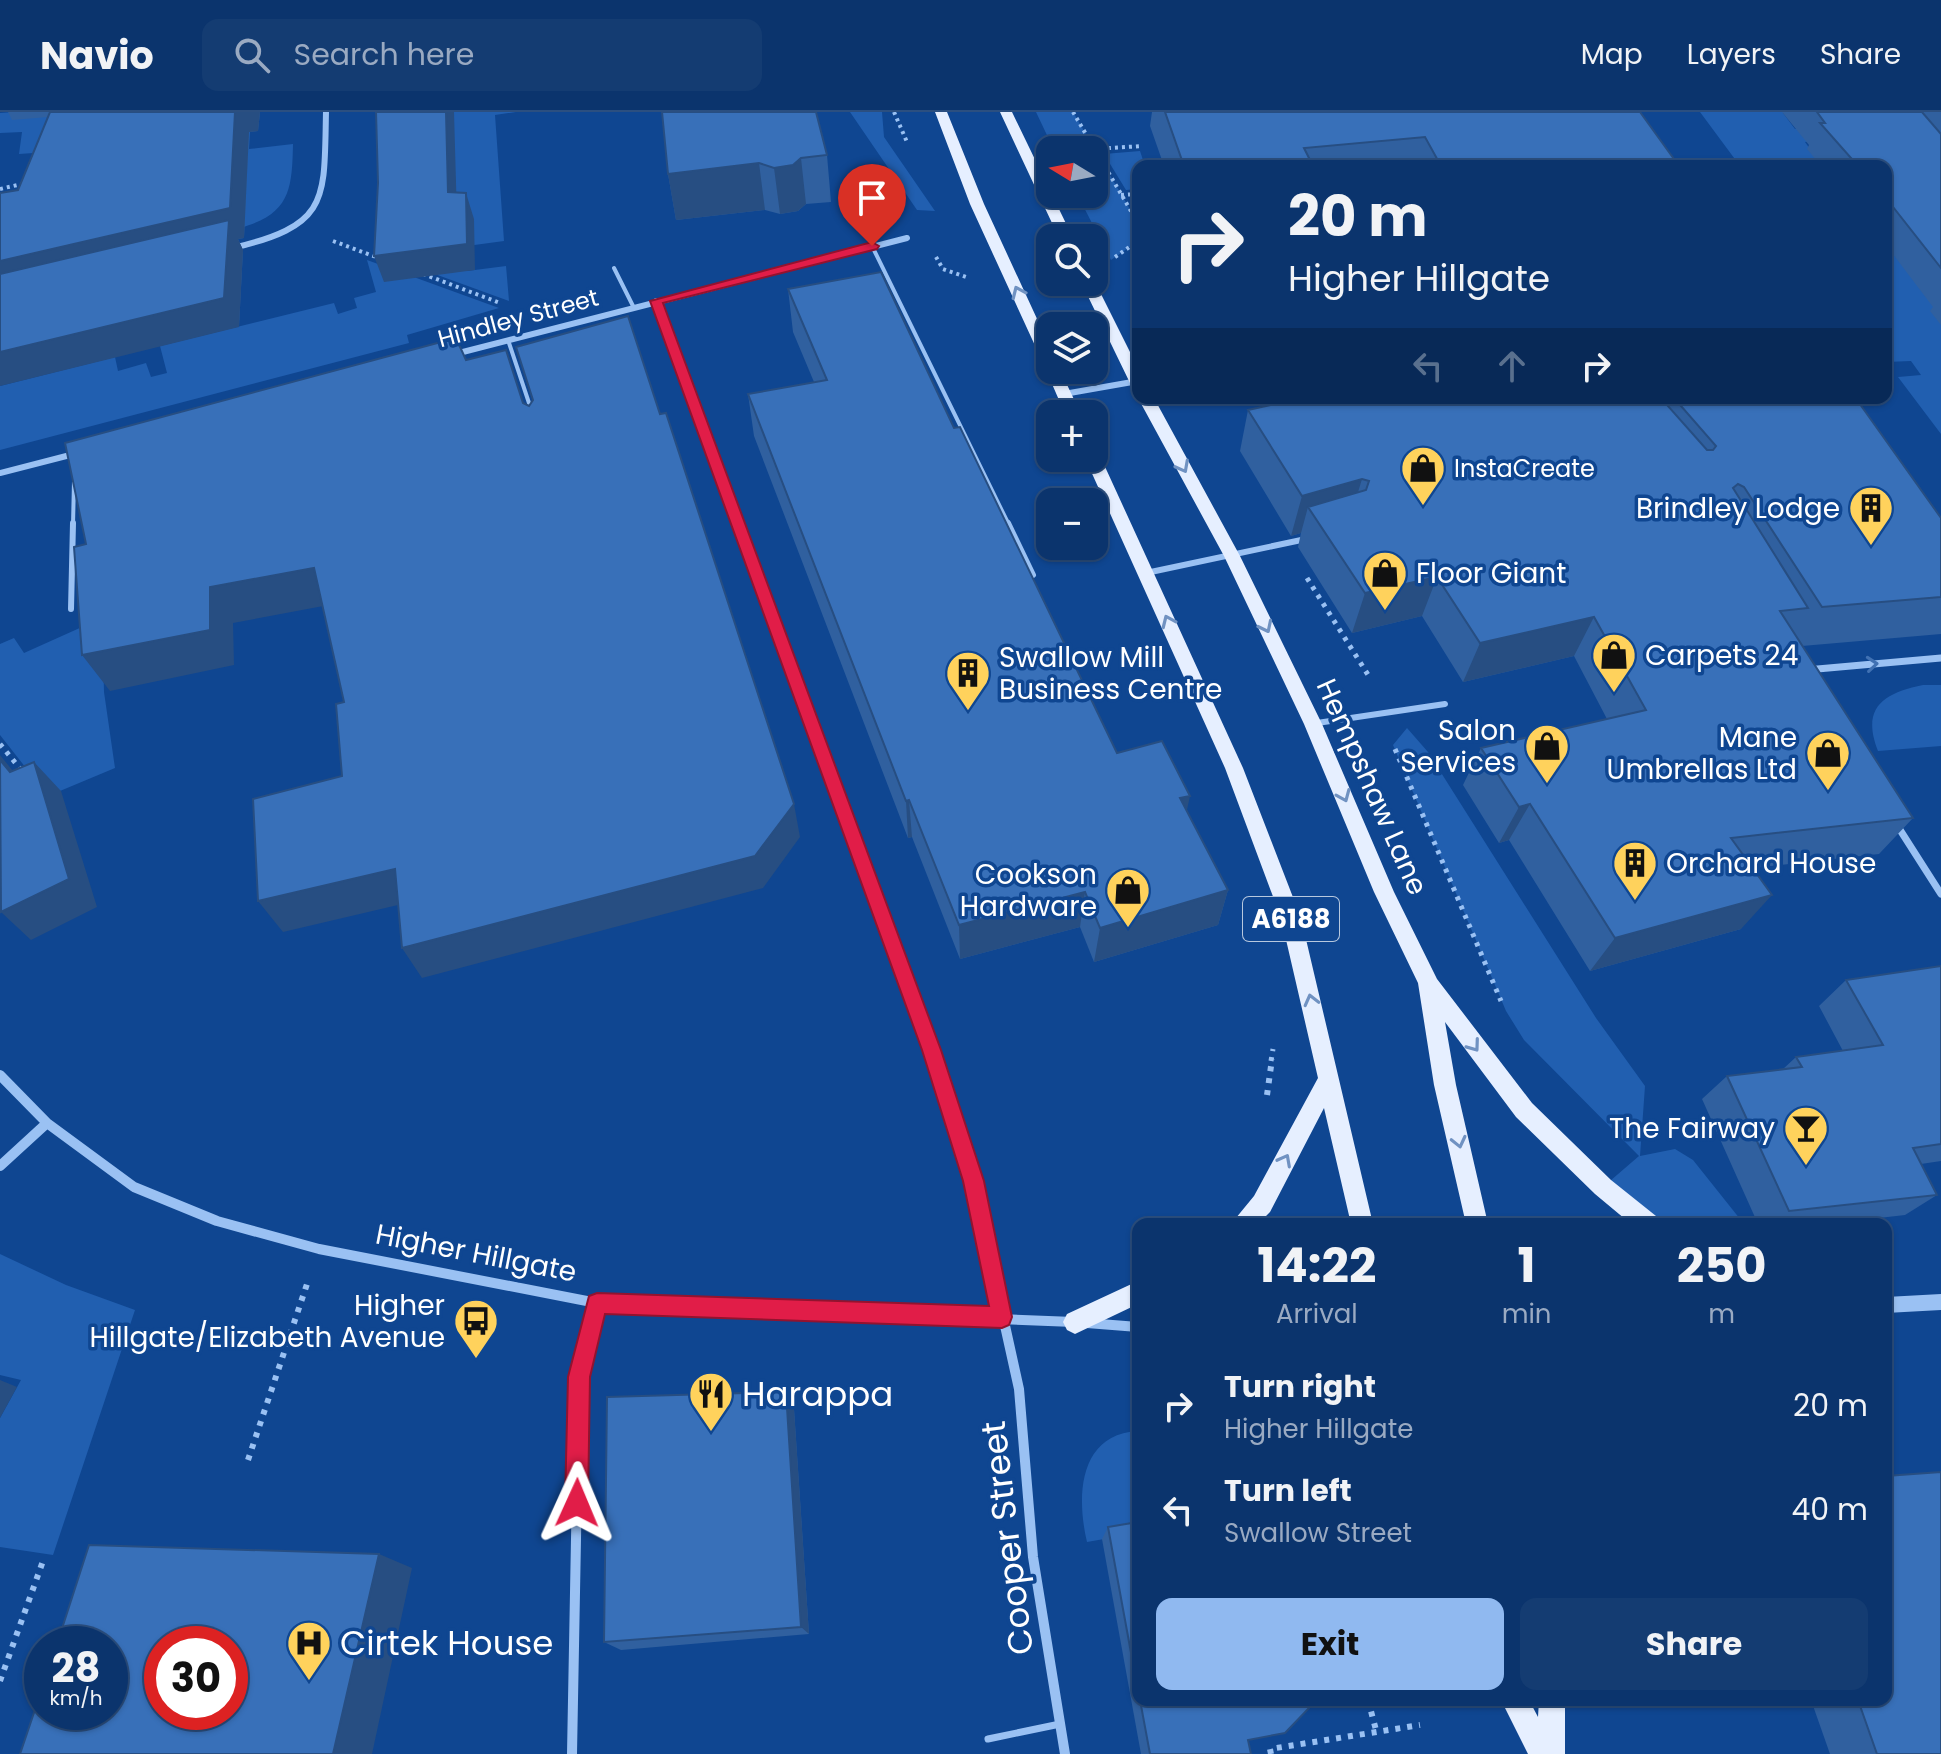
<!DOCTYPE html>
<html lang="en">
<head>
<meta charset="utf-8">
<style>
	body { margin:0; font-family:Poppins,sans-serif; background:#143c72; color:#f1f3f6; height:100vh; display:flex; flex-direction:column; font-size:30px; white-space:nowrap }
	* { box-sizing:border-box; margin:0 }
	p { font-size:26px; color:#9aaac2 }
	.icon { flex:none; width:44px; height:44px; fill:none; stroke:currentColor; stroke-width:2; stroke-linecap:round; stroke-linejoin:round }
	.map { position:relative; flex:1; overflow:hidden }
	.drawer { position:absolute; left:1132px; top:1106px; width:760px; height:488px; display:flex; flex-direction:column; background:#0b346d; border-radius:16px; box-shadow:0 2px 6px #0004,0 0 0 2px #2b4f80 }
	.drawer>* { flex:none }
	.hud { position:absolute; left:1132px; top:48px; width:760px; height:244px; border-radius:16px; box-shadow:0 2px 6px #0004,0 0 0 2px #2b4f80; background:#0b346d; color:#f1f3f6; overflow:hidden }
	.needle { width:52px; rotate:280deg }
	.buttons { position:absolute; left:1036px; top:24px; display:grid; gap:16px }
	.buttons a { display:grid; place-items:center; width:72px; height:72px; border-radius:16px; background:#0b346d; box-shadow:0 2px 6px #0004,0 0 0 2px #2b4f80; font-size:40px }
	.speed { position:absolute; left:24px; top:1514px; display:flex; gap:16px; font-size:40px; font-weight:700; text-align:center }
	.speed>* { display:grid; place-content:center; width:104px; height:104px; border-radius:50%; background:#0b346d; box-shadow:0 2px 6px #0004,0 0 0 2px #2b4f80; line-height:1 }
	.speed small { font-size:20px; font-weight:400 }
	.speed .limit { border:12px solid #d22; background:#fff; color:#111 }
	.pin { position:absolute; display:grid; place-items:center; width:68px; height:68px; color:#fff; margin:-82px -34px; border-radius:50% 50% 50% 0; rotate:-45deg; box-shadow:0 0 8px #0007 }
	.pin .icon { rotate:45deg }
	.me { position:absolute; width:88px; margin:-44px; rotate:1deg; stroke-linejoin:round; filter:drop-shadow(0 0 6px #0008) }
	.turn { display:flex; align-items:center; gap:28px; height:168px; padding:0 24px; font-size:36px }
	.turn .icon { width:104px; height:104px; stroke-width:2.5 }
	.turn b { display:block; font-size:56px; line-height:68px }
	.lanes { display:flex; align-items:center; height:76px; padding:0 24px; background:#0003; justify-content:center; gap:40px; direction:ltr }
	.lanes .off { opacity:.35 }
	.eta { display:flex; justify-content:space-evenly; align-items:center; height:136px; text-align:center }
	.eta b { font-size:48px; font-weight:700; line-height:56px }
	.cta { display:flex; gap:16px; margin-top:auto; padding:16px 24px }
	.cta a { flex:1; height:92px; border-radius:16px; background:#90b9f0; color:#111; font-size:32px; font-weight:700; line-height:92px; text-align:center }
	.cta a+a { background:#143c72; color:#f1f3f6 }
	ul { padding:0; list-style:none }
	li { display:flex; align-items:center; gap:24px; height:104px; padding:0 24px }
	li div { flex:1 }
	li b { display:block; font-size:30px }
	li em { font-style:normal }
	header { display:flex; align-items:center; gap:48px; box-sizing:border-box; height:112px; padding:0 40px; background:#0b346d; border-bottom:2px solid #2b4f80 }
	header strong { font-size:38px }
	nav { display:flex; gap:44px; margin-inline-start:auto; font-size:28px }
	.search { width:560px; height:72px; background:#143c72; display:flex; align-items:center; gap:20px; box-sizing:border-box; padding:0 28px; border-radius:16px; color:#9aaac2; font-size:30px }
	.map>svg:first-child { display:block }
</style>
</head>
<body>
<header>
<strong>Navio</strong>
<div class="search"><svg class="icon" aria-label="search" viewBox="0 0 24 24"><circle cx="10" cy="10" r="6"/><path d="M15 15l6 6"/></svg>Search here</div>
<nav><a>Map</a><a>Layers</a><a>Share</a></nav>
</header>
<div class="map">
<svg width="1941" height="1642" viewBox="0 0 1941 1642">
	<rect width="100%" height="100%" fill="#0f4691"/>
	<path fill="#215fb0" d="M15,0L73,3L63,39L19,42L22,20L0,21V1Z
		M452,0H516L495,3L504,129L467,134V159L506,154L509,189L377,141L457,107Z
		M850,0H882L884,25L935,99L917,98Z
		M1036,0H1073L1138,111V129L1111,148L1077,82H1094V38H1054Z
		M1700,0H1791L1783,1L1795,17H1808L1818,29L1805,30L1810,37L1838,54H1740Z
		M250,20L249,37L293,32C292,78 290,102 240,116L246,60L0,83L203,24Z
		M1140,39L1145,54H1138V77L1126,78L1104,42Z
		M1886,133L1941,183V322L1898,265L1921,263L1911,249L1886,250Z
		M367,148L499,196L407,223L409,231L0,338V274L115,245L118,259L146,251L151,265L167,261L160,234L334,191L338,202L357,196L354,186L376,180Z
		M102,506L104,580L115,656L48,684L0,623V532L14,526L24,541Z
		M1923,573H1941V634L1878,639C1861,596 1883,581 1923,573Z
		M1407,616L1428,640L1596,906L1645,974L1640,1044L1675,1037L1693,1048L1744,1112H1648L1603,1075L1639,1044L1524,928L1506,899L1393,633Z
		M0,1142L66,1173L135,1198L53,1443L0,1435V1306L21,1268L0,1263Z
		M1138,1319V1421L1087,1430C1076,1384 1079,1322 1138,1319Z"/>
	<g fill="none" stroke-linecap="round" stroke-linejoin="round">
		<path stroke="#9ac1f3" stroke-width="4" stroke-dasharray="3 4" stroke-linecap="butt" d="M894,0L907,30
			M1073,0L1138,111
			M1094,37L1142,34
			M0,77L26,71
			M1121,83L1138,82
			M333,129L376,145
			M936,145L943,157L966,165
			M1115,145L1138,129
			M423,162L500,191"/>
		<path stroke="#9ac1f3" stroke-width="5" stroke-dasharray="4 6" stroke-linecap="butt" d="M1307,466L1370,566
			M0,632L22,659
			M1395,637L1501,889
			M1271,949L1273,937"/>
		<path stroke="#9ac1f3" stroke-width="6" stroke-dasharray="5 7" stroke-linecap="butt" d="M1267,983L1272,947
			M248,1348L307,1172
			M0,1569L43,1449
			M1368,1588L1376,1618
			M1271,1642L1270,1637L1420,1613"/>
		<path stroke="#9ac1f3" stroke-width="4" d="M872,134L1009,413
			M614,156L633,194
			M508,228L532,300
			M73,413L74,369"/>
		<path stroke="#9ac1f3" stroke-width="6" d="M1008,411L1033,463
			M1146,461L1306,427
			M71,497L73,411
			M1317,611L1445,592"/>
		<path stroke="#9ac1f3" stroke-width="7" d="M988,1627L1060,1612"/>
		<path stroke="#9ac1f3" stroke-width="6" d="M233,136C330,113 324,88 326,0
			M656,189L738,413
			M455,242L907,126
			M1064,282L1138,269
			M0,361L78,341"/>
		<path stroke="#9ac1f3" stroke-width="7" d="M738,411L934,949
			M1806,558L1941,546
			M1895,710L1941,782"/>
		<path stroke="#9ac1f3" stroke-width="10" d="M934,947L973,1069L1019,1277L1033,1445L1065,1642
			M0,963L47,1011L134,1075L217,1109L319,1137L597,1191L1074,1210
			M0,1054L47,1011
			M1087,1211L1138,1215
			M572,1642L579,1265L597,1191"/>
		<path fill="#9ac1f3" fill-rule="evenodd" d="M1941,1182V1198L1886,1201V1185Z"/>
		<path fill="#e6efff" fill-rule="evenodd" d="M935,0H947L984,92L1050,235V258H1060L1081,302H1065L1046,258L1048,255L1043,251L970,92Z
			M1000,0H1012L1073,126H1059Z
			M1094,168L1138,256V276L1130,271L1081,170Z
			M1138,286H1154L1240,444L1322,612L1394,780L1437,867L1532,991L1611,1068L1656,1104L1659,1112H1631L1595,1082L1516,1005L1445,910L1456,973L1488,1112H1466L1434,973L1418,871L1374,780L1304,612L1224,444Z
			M1094,341L1101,346L1243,656L1301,806L1373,1112H1351L1324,996L1270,1100L1258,1112H1231L1254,1084L1318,966L1281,806L1225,656L1085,346H1094Z
			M1138,1169V1192L1075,1222L1067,1218L1063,1210L1067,1202Z
			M1501,1588H1529L1538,1605L1539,1588H1565V1642H1528Z"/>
	</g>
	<path fill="#30609f" d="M8,0H260L258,19L249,20L244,126L238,127L243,138L239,215L18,78L48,5L12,8Z
		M1152,0H1640L1679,54H1164L1150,14Z
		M1782,0H1941V213L1930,199L1933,195L1886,133V54H1821L1807,37L1809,33Z
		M827,43L831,90L806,92L798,99L780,102L765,98L676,108L668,62Z
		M788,177L954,316L1117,641L1187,699L1228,778L1218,813L1094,850L1080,815L960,847L912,725L908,726L754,324L748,282L814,270L793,220Z
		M1280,286H1840L1941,406V522L1802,534L1913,706L1879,742L1752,756L1741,817L1590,859L1509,728L1499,731L1463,673L1481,636L1607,607L1574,544L1463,570L1422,504L1352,521L1298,435L1301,421L1291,424L1240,339L1248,298L1283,290Z
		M1941,854V1049L1921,1052L1937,1083L1905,1103L1826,1112H1758L1702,987L1727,964L1782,958L1796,945L1843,939L1819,894L1846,868Z
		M786,1280L794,1297L809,1522L621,1538L604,1530Z
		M1138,1410V1588H1314L1248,1628L1251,1642H1141L1102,1427L1108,1415Z
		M1811,1588H1886L1941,1642H1830Z"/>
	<path fill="#274e82" d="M235,0H260L258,19L249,20L244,126L238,127L243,138L239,215L0,274V149Z
		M446,0H454L457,106L448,80Z
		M801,46L806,92L798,99L780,102L774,56Z
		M759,51L765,98L676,108L668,62Z
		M466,81L474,107L475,158L384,170L374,144Z
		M1362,367L1350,407L1308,395L1301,421L1291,424L1302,384Z
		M314,456L334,492L233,511L234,553L110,579L82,543L210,475Z
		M1437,465L1422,504L1352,521L1365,481Z
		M1594,505L1574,544L1463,570L1480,531Z
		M0,643L38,690L10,660L0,648Z
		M34,650L61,679L97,795L31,828L1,800Z
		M1190,684L1182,721L1180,686Z
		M909,688L912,725L908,726L906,689Z
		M794,692L800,725L763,776L422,866L402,836Z
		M1530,692L1509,728L1499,731L1519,695Z
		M395,757L415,789L283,820L258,789Z
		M1228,778L1218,813L1094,850L1100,816Z
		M1085,780L1080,815L960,847L959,813Z
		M1772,783L1741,817L1590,859L1615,826Z
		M0,1268L17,1275L0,1306Z
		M786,1280L794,1297L809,1522L801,1515Z
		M379,1442L412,1456L372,1642H333Z"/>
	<path fill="#3870b9" stroke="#274e82" stroke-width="2" fill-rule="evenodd" d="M50,0H235L230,96L0,149V81L18,78Z
		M376,0H446L448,80L466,81L467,132L374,144L378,71Z
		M662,0H816L827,43L801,46L793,53L774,56L759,51L668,62Z
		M1165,0H1640L1679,54H1441L1425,25L1304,36L1313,54H1184Z
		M1817,0H1922L1941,22V156L1886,86V54H1858L1820,11H1825Z
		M229,108L224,186L0,240V162Z
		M881,160L954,316L960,315L1117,641L1162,629L1190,684L1180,686L1228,778L1100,816L1085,780L959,813L909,688L906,689L748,282L827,268L788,177Z
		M628,204L660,302L666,301L794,692L755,744L402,836L395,757L258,789L253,687L342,664L336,592L344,590L314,456L210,475V518L82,543L74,435L86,432L65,331L456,226L466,248L506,238L523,291L529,294L533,288L516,235Z
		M1303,286H1663L1667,293L1707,338H1713L1716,334L1674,286H1840L1842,289L1857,288L1941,406V485L1822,495L1744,375L1738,372L1733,376L1808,496L1780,499L1913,706L1731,726L1772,783L1615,826L1530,692L1519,695L1481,636L1646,598L1594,505L1480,531L1437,465L1365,481L1308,395L1366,378L1369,369L1362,367L1302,384L1248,298Z
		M0,648L10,660L34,650L69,767L1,800Z
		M1941,854V1032L1913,1036L1937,1083L1789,1099L1727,964L1802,955L1796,945L1883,933L1846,868Z
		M786,1280L801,1515L604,1530L607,1285Z
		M1941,1360V1642H1877L1858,1588H1886V1364Z
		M1138,1410V1579L1108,1415Z
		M89,1433L379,1442L333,1642H20L42,1577V1600H110V1532H57ZM162,1532H230V1600H162Z
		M1140,1588H1314L1310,1595L1285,1621L1248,1628L1251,1642H1150Z"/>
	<defs><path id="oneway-chevron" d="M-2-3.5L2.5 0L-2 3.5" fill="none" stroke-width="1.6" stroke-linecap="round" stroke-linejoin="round" transform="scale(2)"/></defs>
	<g stroke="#7092c2">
		<use href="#oneway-chevron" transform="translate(1018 180) rotate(-114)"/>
		<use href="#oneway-chevron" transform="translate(1183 355) rotate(62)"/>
		<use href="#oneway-chevron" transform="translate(1168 509) rotate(-114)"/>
		<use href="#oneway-chevron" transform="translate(1266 515) rotate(64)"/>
		<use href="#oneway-chevron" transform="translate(1344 684) rotate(67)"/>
		<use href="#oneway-chevron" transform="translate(1311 888) rotate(-104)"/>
		<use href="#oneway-chevron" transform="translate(1474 934) rotate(54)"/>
		<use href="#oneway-chevron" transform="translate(1459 1030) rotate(77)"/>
		<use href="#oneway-chevron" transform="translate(1285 1048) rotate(-62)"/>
	</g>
	<use stroke="#4071b3" href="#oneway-chevron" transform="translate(1872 552) rotate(-5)"/>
	<path fill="#e11d48" stroke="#92132f" stroke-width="2" d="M872,130L879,134L877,137L663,191L941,938L984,1069L1012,1205L1009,1213L1002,1216L605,1202L590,1265L588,1391L585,1399L577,1402L569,1399L565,1391L568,1265L589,1184L597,1181L989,1194L963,1069L922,938L650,189Z"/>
	<defs>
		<g id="shop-pin" transform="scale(2.3)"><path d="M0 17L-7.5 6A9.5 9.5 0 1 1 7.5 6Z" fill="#ffd25c" stroke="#0f4691"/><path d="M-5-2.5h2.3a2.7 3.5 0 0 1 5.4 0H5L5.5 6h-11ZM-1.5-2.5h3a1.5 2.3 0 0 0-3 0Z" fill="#111"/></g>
		<g id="building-pin" transform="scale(2.3)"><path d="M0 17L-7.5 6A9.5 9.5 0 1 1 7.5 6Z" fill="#ffd25c" stroke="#0f4691"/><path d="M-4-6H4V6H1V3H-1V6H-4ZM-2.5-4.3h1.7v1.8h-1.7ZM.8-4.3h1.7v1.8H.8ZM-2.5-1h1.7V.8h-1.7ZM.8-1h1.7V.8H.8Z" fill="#111"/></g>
		<g id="bar-pin" transform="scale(2.3)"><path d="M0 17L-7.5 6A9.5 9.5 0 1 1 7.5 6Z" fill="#ffd25c" stroke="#0f4691"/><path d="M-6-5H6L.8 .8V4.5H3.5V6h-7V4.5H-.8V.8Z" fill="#111"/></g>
		<g id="bus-pin" transform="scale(2.3)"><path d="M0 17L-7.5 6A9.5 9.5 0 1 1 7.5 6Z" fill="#ffd25c" stroke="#0f4691"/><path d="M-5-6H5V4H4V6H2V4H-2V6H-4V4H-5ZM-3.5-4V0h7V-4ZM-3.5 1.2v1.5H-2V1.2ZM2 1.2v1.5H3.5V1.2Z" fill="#111"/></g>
		<g id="restaurant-pin" transform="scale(2.3)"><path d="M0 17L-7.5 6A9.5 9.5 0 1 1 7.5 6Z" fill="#ffd25c" stroke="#0f4691"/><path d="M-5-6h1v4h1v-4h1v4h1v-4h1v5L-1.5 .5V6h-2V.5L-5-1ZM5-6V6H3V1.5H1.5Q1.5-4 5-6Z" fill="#111"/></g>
		<g id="hospital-pin" transform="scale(2.3)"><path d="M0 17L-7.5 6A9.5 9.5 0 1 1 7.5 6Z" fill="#ffd25c" stroke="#0f4691"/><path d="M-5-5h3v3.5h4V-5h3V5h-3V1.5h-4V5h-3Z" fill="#111"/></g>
	</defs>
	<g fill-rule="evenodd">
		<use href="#shop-pin" x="1423" y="356"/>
		<use href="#building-pin" x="1871" y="396"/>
		<use href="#shop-pin" x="1385" y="461"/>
		<use href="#shop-pin" x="1614" y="543"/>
		<use href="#building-pin" x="968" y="561"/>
		<use href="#shop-pin" x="1547" y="634"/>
		<use href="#shop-pin" x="1828" y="641"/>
		<use href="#building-pin" x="1635" y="751"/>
		<use href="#shop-pin" x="1128" y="778"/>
		<use href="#bar-pin" x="1806" y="1016"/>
		<use href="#bus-pin" x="476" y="1209"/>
		<use href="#restaurant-pin" x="711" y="1282"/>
		<use href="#hospital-pin" x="309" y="1531"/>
	</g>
	<g text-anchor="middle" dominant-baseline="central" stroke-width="7" stroke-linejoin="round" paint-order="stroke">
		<g font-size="24" fill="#fff" stroke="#0f4691">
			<text transform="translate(518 206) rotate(-15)">Hindley Street</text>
		</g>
		<g font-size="24" fill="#fff" stroke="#0f4691" text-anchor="start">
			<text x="1454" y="356">InstaCreate</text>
		</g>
		<rect fill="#0f4691" stroke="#b7c8de" stroke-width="2" x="1243" y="785" width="96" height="44" rx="6"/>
		<g font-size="26" font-weight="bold" fill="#fff">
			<text x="1291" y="807">A6188</text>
		</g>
		<g font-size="28" fill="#fff" stroke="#0f4691" text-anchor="end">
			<text x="1840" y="396">Brindley Lodge</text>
			<text x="1416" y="461" text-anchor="start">Floor Giant</text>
			<text x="1645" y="543" text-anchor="start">Carpets 24</text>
			<text x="999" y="545" text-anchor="start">Swallow Mill<tspan x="999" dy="32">Business Centre</tspan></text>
			<text x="1516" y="618">Salon<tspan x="1516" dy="32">Services</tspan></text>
			<text x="1797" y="625">Mane<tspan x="1797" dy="32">Umbrellas Ltd</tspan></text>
			<text x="1666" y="751" text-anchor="start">Orchard House</text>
			<text x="1097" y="762">Cookson<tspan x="1097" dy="32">Hardware</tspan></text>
			<text x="1775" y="1016">The Fairway</text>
			<text x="445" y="1193">Higher<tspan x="445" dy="32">Hillgate/Elizabeth Avenue</tspan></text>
		</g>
		<g font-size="28" fill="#fff" stroke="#0f4691">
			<text transform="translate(1372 675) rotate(66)">Hempshaw Lane</text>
			<text transform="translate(476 1141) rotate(11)">Higher Hillgate</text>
		</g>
		<g font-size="34" fill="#fff" stroke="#0f4691" text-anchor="start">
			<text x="742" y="1282">Harappa</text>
			<text x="340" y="1531">Cirtek House</text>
		</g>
		<g font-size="34" fill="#fff" stroke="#0f4691">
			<text transform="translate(1007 1426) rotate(-97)">Cooper Street</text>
		</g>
	</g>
</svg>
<div class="buttons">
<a><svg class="needle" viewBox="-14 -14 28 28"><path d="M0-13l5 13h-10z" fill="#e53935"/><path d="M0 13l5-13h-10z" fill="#9aaac2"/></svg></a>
<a><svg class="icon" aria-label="search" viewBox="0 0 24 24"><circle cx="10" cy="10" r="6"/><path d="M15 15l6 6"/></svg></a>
<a><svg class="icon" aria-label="layers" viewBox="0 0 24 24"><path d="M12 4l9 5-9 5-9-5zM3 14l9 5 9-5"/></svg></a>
<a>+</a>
<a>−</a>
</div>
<div class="speed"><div>28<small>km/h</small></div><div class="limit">30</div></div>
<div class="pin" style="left:872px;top:134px;background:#d93025"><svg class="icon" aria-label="arrive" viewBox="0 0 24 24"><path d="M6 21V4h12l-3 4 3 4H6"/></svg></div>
<svg class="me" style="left:577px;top:1391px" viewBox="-20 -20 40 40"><path d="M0-17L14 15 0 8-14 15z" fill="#e11d48" stroke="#fff" stroke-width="4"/></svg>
<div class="hud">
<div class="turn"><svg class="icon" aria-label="right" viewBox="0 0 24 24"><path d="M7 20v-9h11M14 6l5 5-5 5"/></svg><div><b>20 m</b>Higher Hillgate</div></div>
<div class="lanes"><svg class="icon off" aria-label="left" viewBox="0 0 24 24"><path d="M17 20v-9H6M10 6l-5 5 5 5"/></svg><svg class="icon off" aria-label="ahead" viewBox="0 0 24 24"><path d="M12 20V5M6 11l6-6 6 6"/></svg><svg class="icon" aria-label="right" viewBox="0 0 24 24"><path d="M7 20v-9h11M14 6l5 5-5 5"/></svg></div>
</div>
<section class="drawer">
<div class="eta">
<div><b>14:22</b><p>Arrival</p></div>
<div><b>1</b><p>min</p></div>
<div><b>250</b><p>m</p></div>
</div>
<ul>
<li><svg class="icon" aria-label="right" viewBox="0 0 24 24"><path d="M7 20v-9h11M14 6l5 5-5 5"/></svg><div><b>Turn right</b><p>Higher Hillgate</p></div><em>20 m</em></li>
<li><svg class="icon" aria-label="left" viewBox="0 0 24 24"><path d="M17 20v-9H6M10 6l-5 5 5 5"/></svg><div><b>Turn left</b><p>Swallow Street</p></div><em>40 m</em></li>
</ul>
<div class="cta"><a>Exit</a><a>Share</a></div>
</section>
</div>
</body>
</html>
